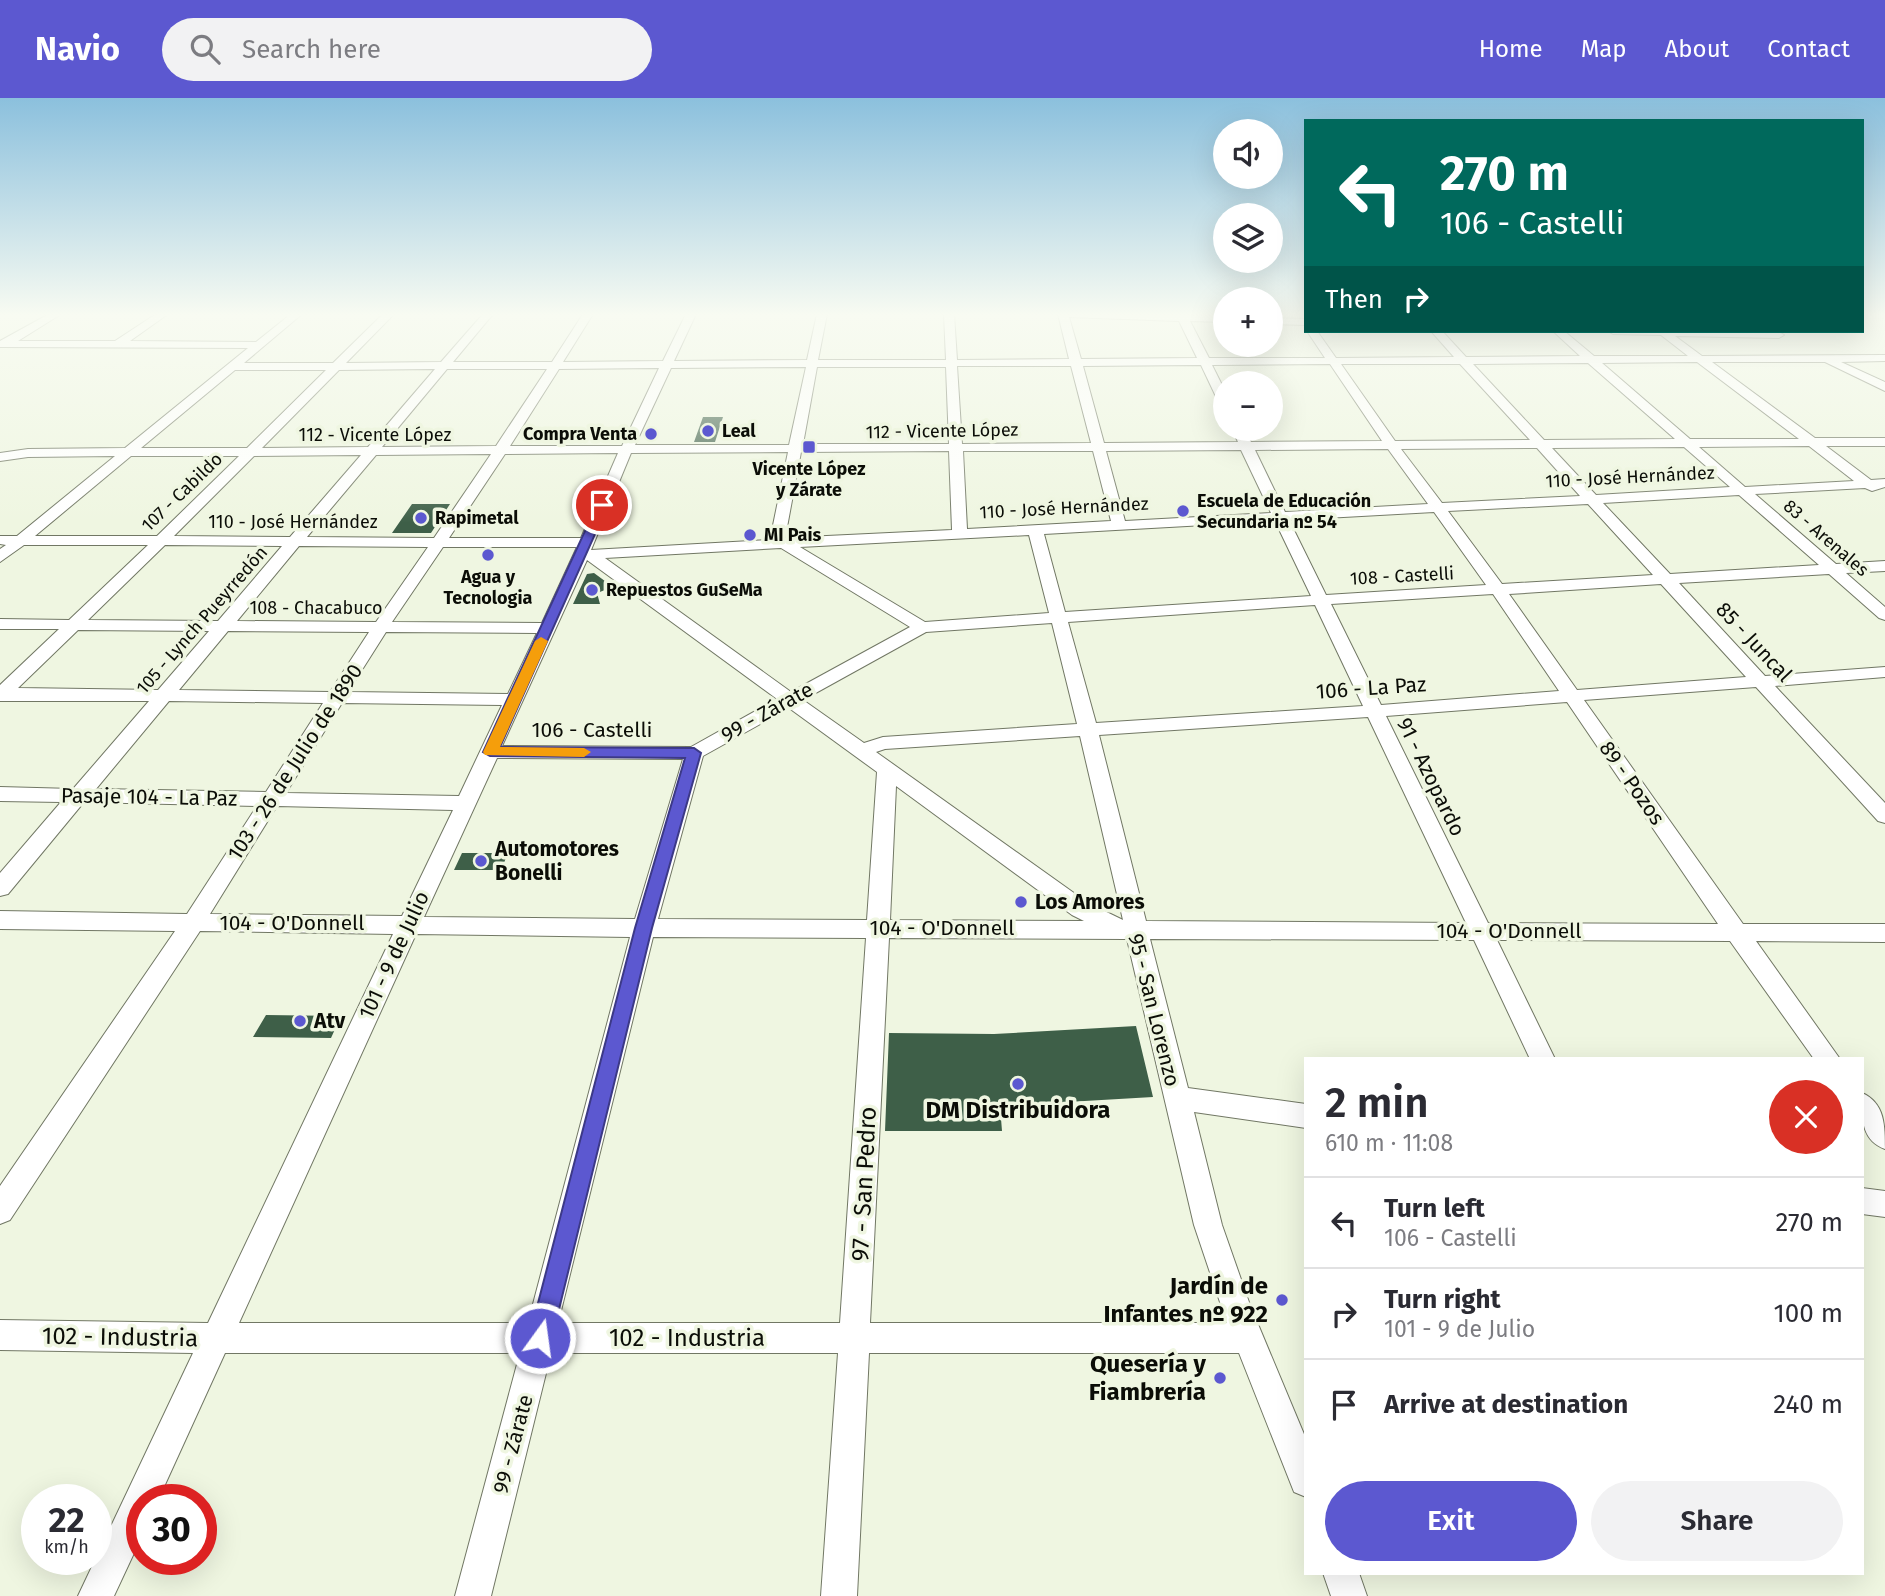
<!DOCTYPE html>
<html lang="en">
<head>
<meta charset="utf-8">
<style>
	body { margin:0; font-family:"Fira Sans",sans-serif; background:#f2f2f3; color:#2b2b33; height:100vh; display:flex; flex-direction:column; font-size:26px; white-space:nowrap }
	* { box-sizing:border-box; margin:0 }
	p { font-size:23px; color:#7c7c81 }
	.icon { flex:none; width:38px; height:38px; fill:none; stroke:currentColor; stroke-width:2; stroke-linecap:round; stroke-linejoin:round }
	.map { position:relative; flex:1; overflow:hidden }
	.panel { position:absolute; left:1304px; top:959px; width:560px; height:518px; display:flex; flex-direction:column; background:#fff; border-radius:0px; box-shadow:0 7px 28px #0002 }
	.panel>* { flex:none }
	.hud { position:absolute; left:1304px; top:21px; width:560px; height:214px; border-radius:0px; box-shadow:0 7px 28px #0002; background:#00695c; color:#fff; overflow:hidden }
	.buttons { position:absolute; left:1213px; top:21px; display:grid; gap:14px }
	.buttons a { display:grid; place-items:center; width:70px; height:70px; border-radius:50%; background:#fff; box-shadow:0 7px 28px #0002; font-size:35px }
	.speed { position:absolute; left:21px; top:1386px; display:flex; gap:14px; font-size:35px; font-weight:700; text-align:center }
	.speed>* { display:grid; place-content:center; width:91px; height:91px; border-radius:50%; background:#fff; box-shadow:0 7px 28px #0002; line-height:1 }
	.speed small { font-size:18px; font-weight:400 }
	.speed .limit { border:10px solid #d22; background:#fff; color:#111 }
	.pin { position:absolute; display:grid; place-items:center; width:60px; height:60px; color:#fff; margin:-30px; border:4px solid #fff; border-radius:50%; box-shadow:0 2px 7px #0007 }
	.me { position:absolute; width:77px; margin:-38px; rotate:14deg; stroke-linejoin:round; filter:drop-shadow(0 0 5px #0008) }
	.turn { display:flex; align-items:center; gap:24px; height:147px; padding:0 21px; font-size:32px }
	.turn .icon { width:91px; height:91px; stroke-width:2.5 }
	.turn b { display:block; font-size:49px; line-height:60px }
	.then { display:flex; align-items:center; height:66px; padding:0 21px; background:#0003; gap:14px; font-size:26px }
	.round { display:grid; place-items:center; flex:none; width:74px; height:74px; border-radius:37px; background:#f2f2f3 }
	.head { display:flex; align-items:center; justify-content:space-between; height:119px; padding:0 21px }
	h1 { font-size:42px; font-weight:600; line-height:52px }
	.button { display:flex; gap:14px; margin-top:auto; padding:14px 21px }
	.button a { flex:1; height:80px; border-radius:42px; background:#5c58d0; color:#fff; font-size:28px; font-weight:600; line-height:80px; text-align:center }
	.button a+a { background:#f2f2f3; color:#2b2b33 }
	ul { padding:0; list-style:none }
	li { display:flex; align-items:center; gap:21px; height:91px; padding:0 21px; border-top:2px solid #e1e1e2 }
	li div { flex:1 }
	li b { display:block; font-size:26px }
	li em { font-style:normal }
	header { display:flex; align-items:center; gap:42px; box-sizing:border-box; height:98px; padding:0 35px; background:#5c58d0; color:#fff }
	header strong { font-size:33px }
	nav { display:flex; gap:38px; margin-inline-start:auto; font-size:24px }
	.search { width:490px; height:63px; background:#f2f2f3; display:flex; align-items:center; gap:18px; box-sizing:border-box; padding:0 24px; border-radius:38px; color:#7c7c81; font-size:26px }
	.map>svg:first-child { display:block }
</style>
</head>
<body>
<header>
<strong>Navio</strong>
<div class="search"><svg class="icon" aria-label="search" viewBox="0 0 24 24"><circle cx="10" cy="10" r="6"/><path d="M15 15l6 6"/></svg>Search here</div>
<nav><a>Home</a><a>Map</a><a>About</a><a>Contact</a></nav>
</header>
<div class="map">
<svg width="1885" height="1498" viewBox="0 0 1885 1498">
	<rect width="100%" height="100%" fill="#eff6e1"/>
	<path fill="#3e5f48" d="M703,319H723L715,344H694Z
		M412,406H450L431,435H392Z
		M594,475L613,489L597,495L600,506H573L587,476Z
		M462,755H508L501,772H454Z
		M266,917L341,918L331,940L253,939Z
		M1136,928L1153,999L1000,1008L1002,1033H885L889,935L994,936Z"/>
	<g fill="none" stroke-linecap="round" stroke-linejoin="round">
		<g stroke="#717764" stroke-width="2">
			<path id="minor" d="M49,216H61L18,243H115L156,216H168L130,243L256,244L291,216H302L244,265H333L383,216H394L346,265L441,264L483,216H493L453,264H552L583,216H593L563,264L663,263L686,216H696L674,263L807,262L817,216H827L818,262H946L944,216H954L957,262L1069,261L1058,216L1225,218V224L1190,223L1209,260H1325L1307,233H1317L1336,260L1454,259L1431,233H1442L1466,259L1580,258L1553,233H1564L1594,258H1688L1661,237L1613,236L1608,233L1779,234L1784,237L1779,240L1675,238L1702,258L1885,257V263L1841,264L1885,284V293L1825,264H1712L1815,340H1885V348H1826L1871,382L1885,381V389L1872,393L1865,390L1755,396L1836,466L1885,463V473L1846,475L1885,509V522L1879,520L1829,476L1679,485L1765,578L1885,569V579L1775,588L1885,705V725L1878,723L1756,589L1584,602L1743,826H1885V844L1756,843L1840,961H1814L1730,843L1497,842L1555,961H1530L1474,842L1150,841L1188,990L1306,1006V1030L1194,1014L1222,1127L1250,1207L1306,1341V1399L1294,1394L1239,1255H869L857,1498H821L838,1255H551L491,1498H455L520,1255H225L158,1402H142V1438L114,1498H78L193,1255L0,1252V1222L208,1225L393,836L200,833L10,1122L0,1126V1088L175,833L0,831V813L187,816L257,708L84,704L8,796L0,798V775L61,704L0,703V689L73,691L149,603H0V587L59,531H0V521L69,522L148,447H24L0,464V451L6,447L0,446V438H17L115,358L28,359L0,363V355L28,351L125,350L248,250L0,249V243ZM1069,219L1179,223L1197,260L1081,261ZM1697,264L1799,341H1690L1602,265ZM1588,265L1675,341L1544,342L1473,266ZM1330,266L1382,343L1251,344L1244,331H1232L1238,344L1104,345L1083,268L1201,267L1219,305L1225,309V293L1212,267ZM1341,266H1460L1530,342L1395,343ZM957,268H1071L1091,345L962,346ZM806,269L789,347H635L671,270ZM817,269H946L949,346H803ZM659,270L622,348H510L559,271ZM435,271L368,349L262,350L339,272ZM447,271H547L496,348L382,349ZM235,272H326L247,350H141ZM1809,348L1854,383L1745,389L1699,349ZM1684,349L1730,389L1596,397L1552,350ZM1537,350L1580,398L1442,405L1401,351ZM1388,351L1428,406L1285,414L1255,352ZM1241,352L1271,415L1125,423L1106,353ZM949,353L952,432L785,440L801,354ZM963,353H1093L1111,423L967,431ZM788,354L770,442L591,452L631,355ZM618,355L581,440H449L505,356ZM491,356L434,440L307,439L376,357ZM361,357L290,439L174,438L254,358ZM131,358H239L157,438H35ZM1739,397L1819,467L1670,476L1603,405ZM1588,406L1653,477L1502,486L1448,413ZM1434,414L1486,487L1326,497L1289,422ZM1275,423L1311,498L1065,514L1044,436ZM1029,437L1049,515L925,524L800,449ZM165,447L282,448L218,523L88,522ZM299,448L428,449L376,524L237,523ZM443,449H577L542,525L392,524ZM781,450L910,529L791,594L605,460ZM587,462L777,601L691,649L502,648ZM1661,486L1746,579L1577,592L1509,496ZM1493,496L1559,593L1381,607L1331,506ZM1315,507L1363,608L1096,625L1068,524ZM1052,525L1077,626L883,639L864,645L803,602L926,534ZM78,532L209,533L158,592L18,590ZM228,533L369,534L330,594L179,592ZM386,534L537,535L508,596L348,594ZM169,603L323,605L266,694L96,691ZM1567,604L1718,826L1488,825L1386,618ZM342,605L502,607L459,698L286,695ZM789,610L877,674L867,822L658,821L703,658ZM1368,619L1466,825L1146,823L1099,637ZM1080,638L1123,822L1088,805L876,654L885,651ZM497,660L683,661L635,821L424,819ZM896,688L1072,817L1084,823L890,822ZM277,708L453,712L402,818L210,816ZM416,836L630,839L528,1225H239ZM653,839L866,840L840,1225H558ZM889,840L1127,841L1194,1127L1227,1225H870Z
				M1270,220L1306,221V227L1270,226Z
				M1862,995C1885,1005 1885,1028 1885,1051C1860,1042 1862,1018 1862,995Z
				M1862,1090L1885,1093V1119L1862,1116Z
				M1323,1475H1359L1367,1498H1331Z"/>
		</g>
		<use href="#minor" fill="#fff" fill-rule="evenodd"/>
	</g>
	<linearGradient id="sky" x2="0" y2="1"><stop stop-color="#8bc0dd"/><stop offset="0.51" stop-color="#f8fbf2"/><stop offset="1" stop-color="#f8fbf2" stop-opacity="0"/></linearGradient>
	<rect width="1885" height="425" fill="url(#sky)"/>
	<path fill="#5c58d0" stroke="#3c3987" stroke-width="2" d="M602,404L608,407L500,649L694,650L701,655L652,830L552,1240L549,1248L540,1251L532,1248L529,1240L635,830L685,660L490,658L483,654L597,407Z"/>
	<path fill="#f59e0b" d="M541,539L548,543L500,649L584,650L591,654L584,659L485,657L483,654L535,543Z"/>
	<g fill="#5c58d0" stroke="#eff6e1" stroke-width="2.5">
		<circle cx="708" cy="333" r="7"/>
		<circle cx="651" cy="336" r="7"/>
		<rect x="802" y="342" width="14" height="14" rx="3.5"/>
		<circle cx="1183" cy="413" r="7"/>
		<circle cx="421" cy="420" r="7"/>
		<circle cx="750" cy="437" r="7"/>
		<circle cx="488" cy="457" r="7"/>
		<circle cx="592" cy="492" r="7"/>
		<circle cx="481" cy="763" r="7"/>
		<circle cx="1021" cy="804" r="7"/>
		<circle cx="300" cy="923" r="7"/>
		<circle cx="1018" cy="986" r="7"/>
		<circle cx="1282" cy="1202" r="7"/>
		<circle cx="1220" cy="1280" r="7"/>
	</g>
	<g text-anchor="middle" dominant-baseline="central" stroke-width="7" stroke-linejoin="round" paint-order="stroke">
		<g font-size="18" font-weight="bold" fill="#0b0d07" stroke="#eff6e1" text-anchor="start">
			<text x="722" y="333">Leal</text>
			<text x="637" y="336" text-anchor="end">Compra Venta</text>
			<text x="809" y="371" text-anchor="middle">Vicente López<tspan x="809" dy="21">y Zárate</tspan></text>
			<text x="1197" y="403">Escuela de Educación<tspan x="1197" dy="21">Secundaria nº 54</tspan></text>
			<text x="435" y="420">Rapimetal</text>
			<text x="764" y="437">MI Pais</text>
			<text x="488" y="479" text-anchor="middle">Agua y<tspan x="488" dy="21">Tecnologia</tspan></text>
			<text x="606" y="492">Repuestos GuSeMa</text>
		</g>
		<g font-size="18" fill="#0b0d07" stroke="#eff6e1">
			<text transform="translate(942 333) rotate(-1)">112 - Vicente López</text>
			<text x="375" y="337">112 - Vicente López</text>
			<text transform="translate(1630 379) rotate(-3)">110 - José Hernández</text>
			<text transform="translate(182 394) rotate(-44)">107 - Cabildo</text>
			<text transform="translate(1064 410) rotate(-3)">110 - José Hernández</text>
			<text x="293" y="424">110 - José Hernández</text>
			<text transform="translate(1826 440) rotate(41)">83 - Arenales</text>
			<text transform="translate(1402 478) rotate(-3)">108 - Castelli</text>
			<text x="316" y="510">108 - Chacabuco</text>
			<text transform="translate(202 522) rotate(-49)">105 - Lynch Pueyrredón</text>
		</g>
		<g font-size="21" fill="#0b0d07" stroke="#eff6e1">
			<text transform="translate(1754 544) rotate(47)">85 - Juncal</text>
			<text transform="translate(1371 590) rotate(-4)">106 - La Paz</text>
			<text transform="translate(767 614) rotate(-29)">99 - Zárate</text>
			<text x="592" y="632">106 - Castelli</text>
			<text transform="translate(295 664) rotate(-57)">103 - 26 de Julio de 1890</text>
			<text transform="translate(1431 679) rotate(64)">91 - Azopardo</text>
			<text transform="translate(1632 685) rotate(55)">89 - Pozos</text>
			<text transform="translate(149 699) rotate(1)">Pasaje 104 - La Paz</text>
			<text x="292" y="825">104 - O'Donnell</text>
			<text x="942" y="830">104 - O'Donnell</text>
			<text x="1509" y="833">104 - O'Donnell</text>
			<text transform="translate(394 857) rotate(-65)">101 - 9 de Julio</text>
			<text transform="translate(1154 912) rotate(76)">95 - San Lorenzo</text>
			<text transform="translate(513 1346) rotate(-75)">99 - Zárate</text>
		</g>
		<g font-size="21" font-weight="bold" fill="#0b0d07" stroke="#eff6e1" text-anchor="start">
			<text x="495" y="751">Automotores<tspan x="495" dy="24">Bonelli</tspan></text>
			<text x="1035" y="804">Los Amores</text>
			<text x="314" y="923">Atv</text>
		</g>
		<g font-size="24" font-weight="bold" fill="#0b0d07" stroke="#eff6e1" text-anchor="end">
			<text x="1018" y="1012" text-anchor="middle">DM Distribuidora</text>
			<text x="1268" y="1188">Jardín de<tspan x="1268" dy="28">Infantes nº 922</tspan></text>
			<text x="1206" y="1266">Quesería y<tspan x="1206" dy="28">Fiambrería</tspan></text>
		</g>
		<g font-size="24" fill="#0b0d07" stroke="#eff6e1">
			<text transform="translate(864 1086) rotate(-87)">97 - San Pedro</text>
			<text transform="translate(120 1239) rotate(1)">102 - Industria</text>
			<text x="687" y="1240">102 - Industria</text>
		</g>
	</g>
</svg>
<div class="buttons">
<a><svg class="icon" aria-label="sound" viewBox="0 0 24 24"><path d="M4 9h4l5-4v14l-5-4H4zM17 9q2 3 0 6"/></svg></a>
<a><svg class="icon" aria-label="layers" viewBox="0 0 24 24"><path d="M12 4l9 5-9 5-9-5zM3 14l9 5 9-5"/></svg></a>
<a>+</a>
<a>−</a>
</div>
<div class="speed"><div>22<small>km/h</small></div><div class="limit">30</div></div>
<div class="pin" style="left:602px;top:407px;background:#d93025"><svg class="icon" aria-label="arrive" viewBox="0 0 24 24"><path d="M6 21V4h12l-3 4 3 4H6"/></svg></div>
<svg class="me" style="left:540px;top:1240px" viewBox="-20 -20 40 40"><circle r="17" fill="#5c58d0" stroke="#fff" stroke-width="3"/><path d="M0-11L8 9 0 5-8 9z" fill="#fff"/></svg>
<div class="hud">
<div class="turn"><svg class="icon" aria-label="left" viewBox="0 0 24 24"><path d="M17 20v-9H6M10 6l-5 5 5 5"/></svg><div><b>270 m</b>106 - Castelli</div></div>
<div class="then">Then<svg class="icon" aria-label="right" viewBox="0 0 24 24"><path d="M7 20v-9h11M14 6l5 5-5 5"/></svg></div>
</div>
<section class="panel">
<div class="head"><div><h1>2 min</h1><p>610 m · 11:08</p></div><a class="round" style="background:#d93025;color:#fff"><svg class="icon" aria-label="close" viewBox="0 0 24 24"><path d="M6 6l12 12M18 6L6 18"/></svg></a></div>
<ul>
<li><svg class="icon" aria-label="left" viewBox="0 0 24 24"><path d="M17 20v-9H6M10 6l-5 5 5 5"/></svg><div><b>Turn left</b><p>106 - Castelli</p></div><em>270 m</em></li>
<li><svg class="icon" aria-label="right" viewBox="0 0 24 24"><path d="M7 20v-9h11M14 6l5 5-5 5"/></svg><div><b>Turn right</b><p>101 - 9 de Julio</p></div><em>100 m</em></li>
<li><svg class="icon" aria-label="arrive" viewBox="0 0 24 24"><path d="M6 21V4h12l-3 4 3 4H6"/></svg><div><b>Arrive at destination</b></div><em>240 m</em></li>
</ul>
<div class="button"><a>Exit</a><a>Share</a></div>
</section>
</div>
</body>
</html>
